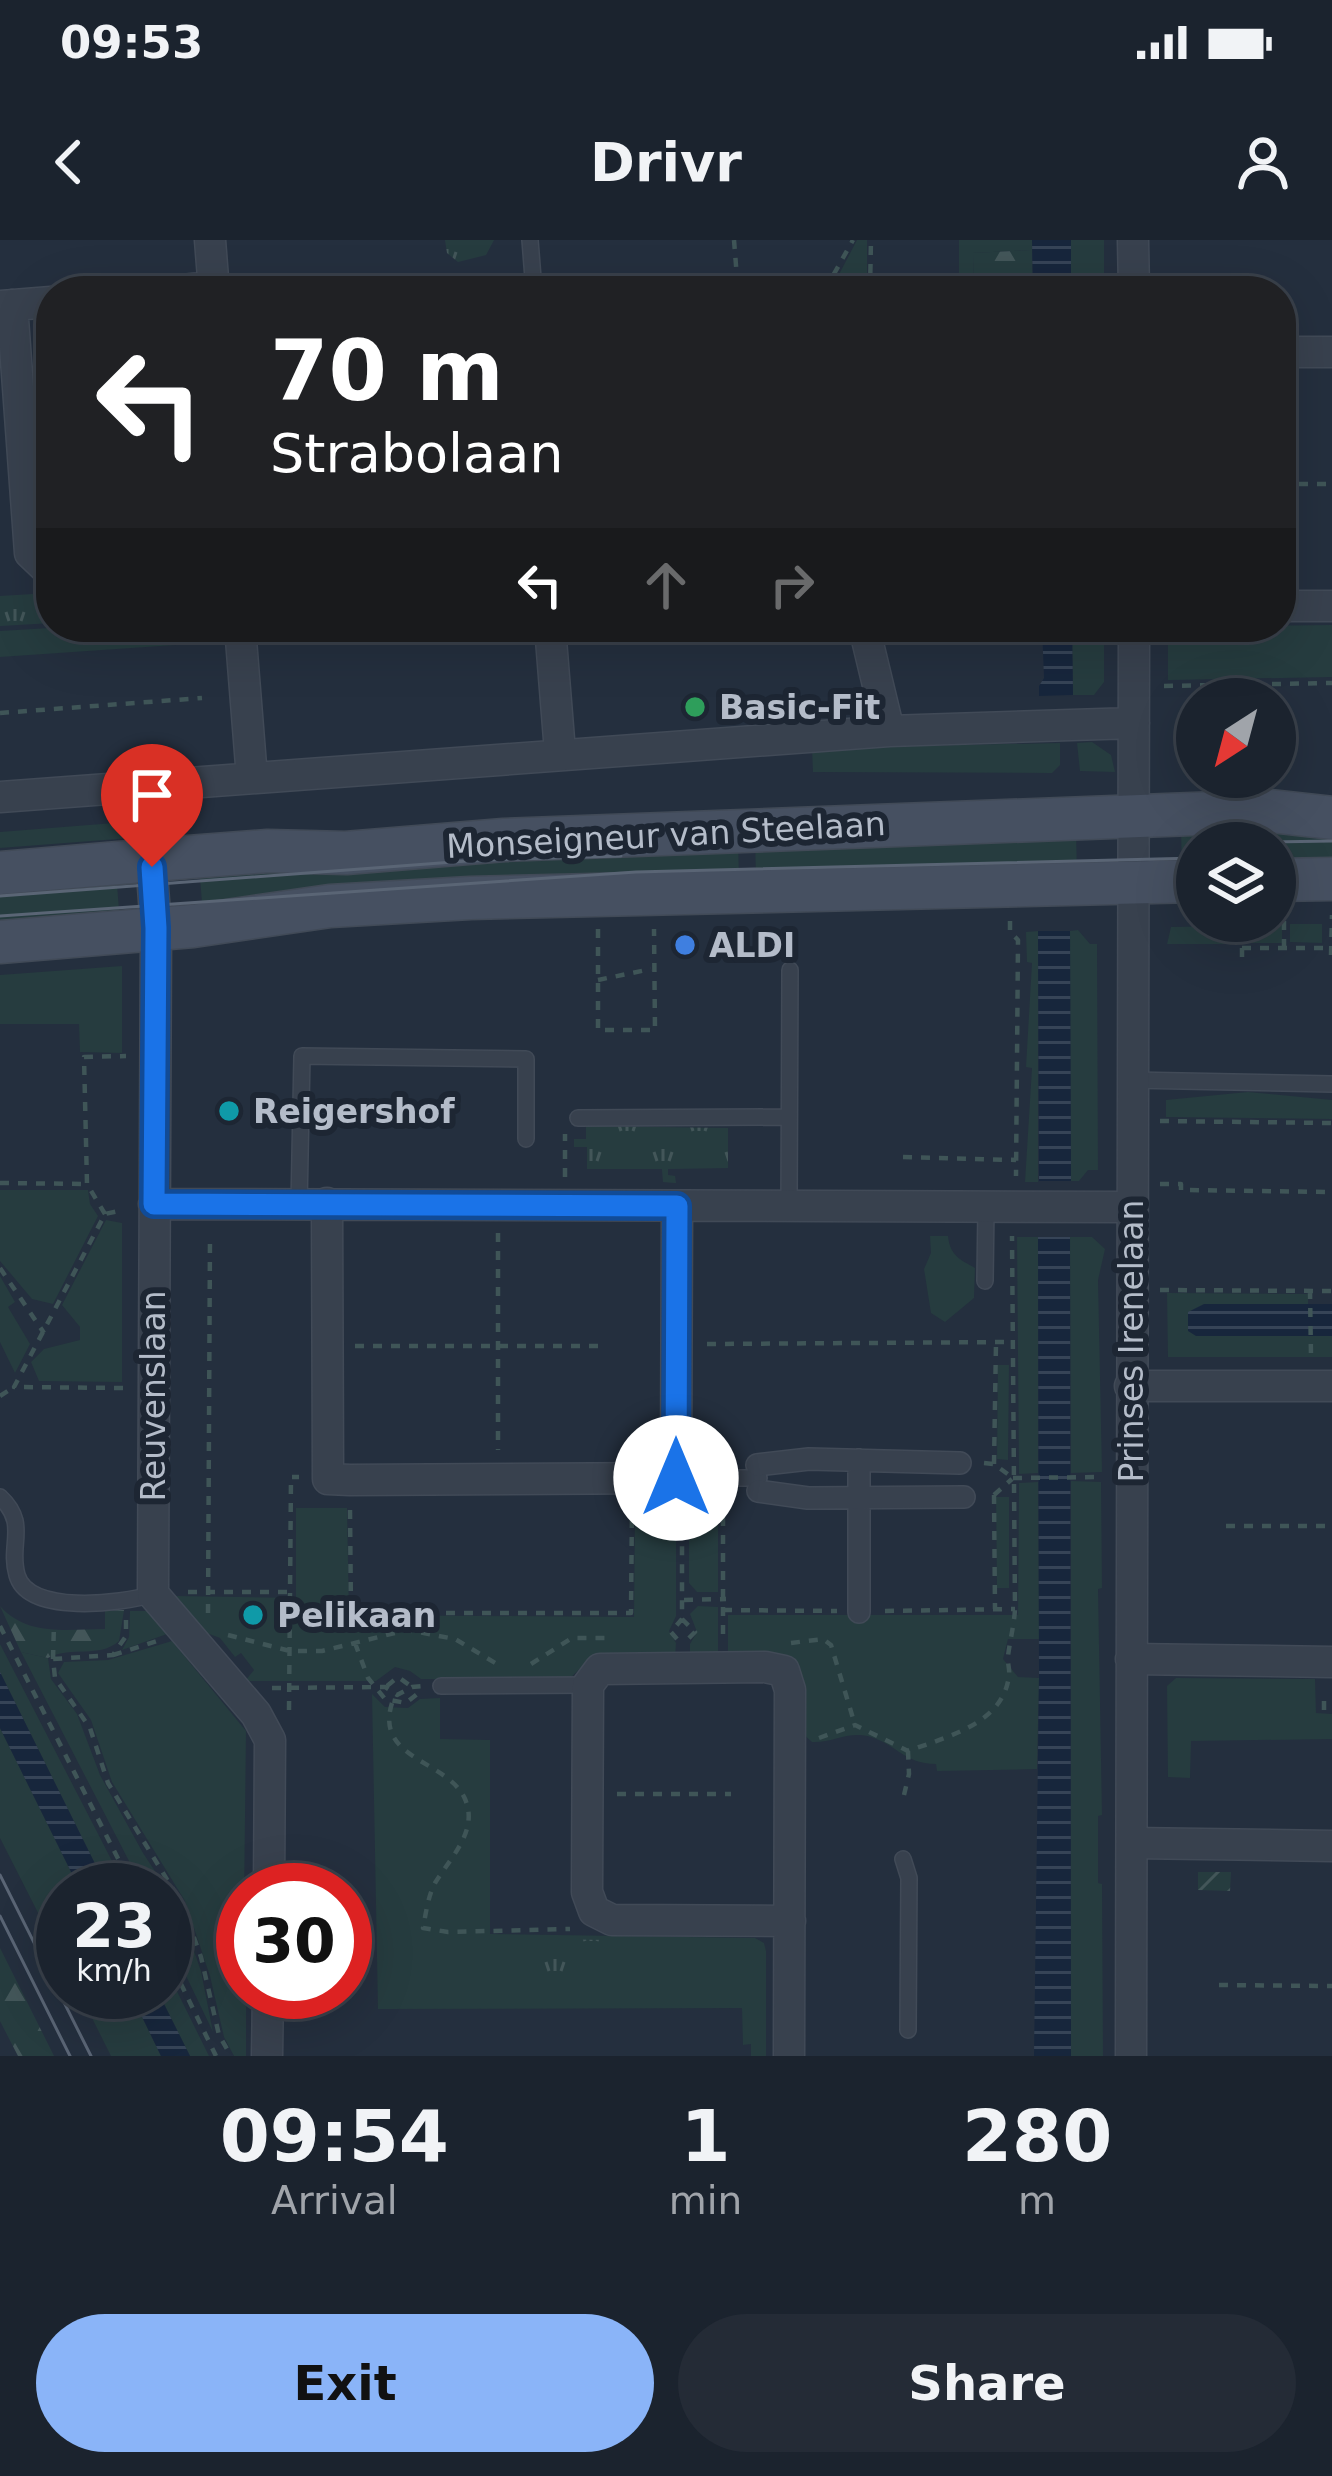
<!DOCTYPE html>
<html lang="en">
<head>
<meta charset="utf-8">
<style>
	body { margin:0; font-family:"DejaVu Sans",sans-serif; background:#242b36; color:#f1f3f6; height:100vh; display:flex; flex-direction:column; font-size:45px; white-space:nowrap }
	* { box-sizing:border-box; margin:0 }
	p { font-size:39px; color:#a0a4aa }
	.icon { flex:none; width:66px; height:66px; fill:none; stroke:currentColor; stroke-width:2; stroke-linecap:round; stroke-linejoin:round }
	.map { position:relative; height:1816px; overflow:hidden }
	.details { display:flex; flex-direction:column; background:#1b232e; flex:1 }
	.details>* { flex:none }
	.top-card { position:absolute; left:36px; top:36px; width:1260px; height:366px; border-radius:48px; box-shadow:0 12px 48px #0002,0 0 0 3px #39404a; background:#202124; color:#fff; overflow:hidden }
	.needle { width:78px; rotate:216deg }
	.tools { position:absolute; left:1176px; top:438px; display:grid; gap:24px }
	.tools a { display:grid; place-items:center; width:120px; height:120px; border-radius:50%; background:#1b232e; box-shadow:0 12px 48px #0002,0 0 0 3px #39404a; font-size:60px }
	.speed { position:absolute; left:36px; top:1623px; display:flex; gap:24px; font-size:60px; font-weight:700; text-align:center }
	.speed>* { display:grid; place-content:center; width:156px; height:156px; border-radius:50%; background:#1b232e; box-shadow:0 12px 48px #0002,0 0 0 3px #39404a; line-height:1 }
	.speed small { font-size:30px; font-weight:400 }
	.speed .limit { border:18px solid #d22; background:#fff; color:#111 }
	.pin { position:absolute; display:grid; place-items:center; width:102px; height:102px; color:#fff; margin:-123px -51px; border-radius:50% 50% 50% 0; rotate:-45deg; box-shadow:0 0 12px #0007 }
	.pin .icon { rotate:45deg }
	.me { position:absolute; width:132px; margin:-66px; rotate:0deg; stroke-linejoin:round; filter:drop-shadow(0 0 9px #0008) }
	.turn { display:flex; align-items:center; gap:42px; height:252px; padding:0 36px; font-size:54px }
	.turn .icon { width:156px; height:156px; stroke-width:2.5 }
	.turn b { display:block; font-size:84px; line-height:102px }
	.lanes { display:flex; align-items:center; height:114px; padding:0 36px; background:#0003; justify-content:center; gap:60px; direction:ltr }
	.lanes .off { opacity:.35 }
	.eta { display:flex; justify-content:space-evenly; align-items:center; height:204px; text-align:center }
	.eta b { font-size:72px; font-weight:600; line-height:84px }
	.button { display:flex; gap:24px; margin-top:auto; padding:24px 36px }
	.button a { flex:1; height:138px; border-radius:72px; background:#8ab4f8; color:#111; font-size:48px; font-weight:600; line-height:138px; text-align:center }
	.button a+a { background:#242b36; color:#f1f3f6 }
	.status { display:flex; justify-content:space-between; align-items:center; height:84px; padding:0 60px; background:#1b232e; direction:ltr }
	.status svg { height:33px; fill:currentColor }
	header { display:flex; justify-content:space-between; align-items:center; height:156px; padding:0 36px; background:#1b232e; font-size:54px; font-weight:600 }
	.map>svg:first-child { display:block }
</style>
</head>
<body>
<div class="status"><b>09:53</b><svg viewBox="0 0 49 12"><path d="M0 12V9h3v3zM5 12V6h3v6zM10 12V3h3v9zM15 12V0h3v12zM26 1h20v11H26zM47 4h2v5h-2z"/></svg></div>
<header><svg class="icon" aria-label="back" viewBox="0 0 24 24"><path d="M15 5l-7 7 7 7"/></svg>Drivr<svg class="icon" aria-label="person" viewBox="0 0 24 24"><circle cx="12" cy="8" r="4"/><path d="M4 21q1-7 8-7t8 7"/></svg></header>
<div class="map">
<svg width="1332" height="1816" viewBox="0 0 1332 1816">
	<defs>
		<pattern id="forest-firs" width="22" height="20" patternUnits="userSpaceOnUse" patternTransform="scale(3)"><rect width="22" height="20" fill="#263c3f"/><path d="M5 1l3.5 6h-7zM16 11l3.5 6h-7z" fill="#435659"/></pattern>
		<pattern id="park-tufts" width="24" height="20" patternUnits="userSpaceOnUse" patternTransform="scale(3)"><rect width="24" height="20" fill="#263c3f"/><path d="M3 7l-1-3M5 7V3M7 7l1-3M15 17l-1-3M17 17v-4M19 17l1-3" fill="none" stroke="#435659"/></pattern>
		<pattern id="garden-furrows" width="10" height="10" patternUnits="userSpaceOnUse" patternTransform="scale(3)"><rect width="10" height="10" fill="#263c3f"/><path d="M-1 1l2-2M0 10L10 0M9 11l2-2" fill="none" stroke="#435659"/></pattern>
		<pattern id="water-rules" width="6" height="5" patternUnits="userSpaceOnUse" patternTransform="scale(3)"><rect width="6" height="5" fill="#17263c"/><path d="M0 2.5h6" fill="none" stroke="#364457"/></pattern>
	</defs>
	<rect width="100%" height="100%" fill="#242f3e"/>
	<path fill="#263c3f" d="M857,0H867V51H838L835,42Z
		M959,0H1032V10L973,13L974,51H959Z
		M1071,0H1104V51H1071Z
		M1332,385V437L1168,440V387Z
		M66,387H189L190,404L0,417V391Z
		M1072,387H1104V442L1094,455H1073Z
		M1092,502L1111,515L1115,532L1080,531L1077,503Z
		M1060,503V525L1052,533L813,532L812,508Z
		M190,577L183,594L0,608V592Z
		M1332,587V630L1275,631V603H1197V633H1182L1181,590Z
		M1076,590L1077,636L756,640L755,596Z
		M738,598L739,640L203,676L199,624Z
		M116,632L120,682L0,692V640Z
		M1290,684H1322V703L1290,702Z
		M1251,685H1282V703H1251Z
		M1232,686V704H1167L1171,687Z
		M1078,690L1090,704H1097L1098,930H1088L1079,941H1071L1070,691Z
		M1038,691V942H1025L1032,828L1026,827L1032,723L1027,722L1026,692Z
		M122,726V813L80,812L79,784H0V735Z
		M1248,852L1332,860V879L1166,877V860Z
		M0,950H88L90,964L98,976L53,1064L32,1059L0,1021Z
		M106,980L122,983V1142L39,1141L31,1122L44,1109L80,1100V1087L62,1065Z
		M930,996H948C950,1015 959,1019 975,1028L974,1058L945,1082L931,1073L924,1029L931,1013Z
		M1017,997H1038V1233L1019,1234Z
		M1070,997H1092L1105,1009L1098,1040L1102,1232L1071,1233Z
		M0,1036L15,1062L8,1067L30,1104L15,1133L0,1102Z
		M1167,1053L1308,1054V1064H1204L1196,1096H1332V1117H1168Z
		M998,1125H1009L1008,1220L997,1219Z
		M1071,1241L1101,1242L1102,1348L1098,1349L1102,1575L1098,1576V1643L1102,1644L1103,1816H1071Z
		M1038,1242L1039,1399H1008L1003,1419L1018,1437L1039,1438L1037,1529L937,1531L936,1524C903,1523 899,1506 871,1497C849,1490 833,1503 812,1502L803,1494L804,1439L796,1426L728,1420V1375H1018L1019,1243Z
		M996,1257H1009V1348H997Z
		M635,1267H676V1376L669,1391L676,1403L675,1420L588,1421L569,1439L559,1440L421,1439L410,1431L395,1427L376,1441H245L254,1430L241,1413L235,1417L220,1398L204,1392L174,1356L296,1358V1268H347L349,1375L634,1377Z
		M689,1267H718V1352H697L689,1343Z
		M698,1366L718,1367V1420L690,1419V1404L697,1392L690,1374Z
		M130,1371H148L167,1394L122,1410L129,1397Z
		M172,1401L246,1491L243,1752H246V1816H234L224,1797L210,1736L185,1661L112,1542L91,1480L58,1433L64,1422L108,1420Z
		M0,1404L127,1650H108L0,1432Z
		M21,1412L48,1418L51,1439L77,1474L100,1535L143,1613L178,1666L201,1731L213,1792L165,1692V1650H144Z
		M1176,1438L1315,1439L1316,1473L1332,1474V1499L1191,1501L1190,1538L1168,1537L1167,1446Z
		M372,1454L385,1467L408,1468L420,1459L440,1458V1499L490,1500V1694L755,1698L764,1703L766,1711V1816H751V1804L743,1805L742,1768L378,1769Z
		M0,1488L80,1650H63V1722L0,1598Z
		M165,1727L209,1816H190L158,1752H165Z
		M79,1752H130L161,1816H111Z"/>
	<path fill="url(#forest-firs)" d="M1032,10L1033,51H974L973,13Z
		M0,1366C27,1397 68,1389 105,1389V1371L124,1370L119,1401C98,1419 72,1405 48,1418L21,1412Z
		M0,1708L54,1816H18L0,1781Z"/>
	<path fill="url(#park-tufts)" d="M445,0H494L486,15L458,22L447,13Z
		M51,353V383L0,386V356Z
		M586,886L728,888V928L668,929V935L675,936L676,943L663,942L662,929H587V907H574V899H586Z
		M540,1699L608,1700V1745H540Z"/>
	<path fill="url(#garden-furrows)" d="M1198,1632H1231L1230,1651L1198,1650Z"/>
	<path fill="url(#water-rules)" d="M1032,0H1071V51H1033Z
		M1042,387H1072L1073,455L1039,456V446L1044,438Z
		M1038,691H1070L1071,941H1039Z
		M1038,997H1070L1071,1816H1034L1039,1438Z
		M1204,1064H1332V1096H1196L1188,1091V1072Z
		M0,1432L108,1650H80L0,1488Z
		M130,1752H158L190,1816H161Z"/>
	<g fill="none" stroke-linecap="round" stroke-linejoin="round">
		<g stroke="#414a57" stroke-width="18">
			<path id="service" d="M530,0L534,51
				M1131,840L1332,844
				M578,878L789,877
				M299,965L302,816L526,819V899
				M789,966L790,730
				M985,1041L986,967
				M676,1238H759
				M0,1257C29,1284 8,1304 17,1335C28,1375 121,1364 153,1354
				M441,1446L588,1445
				M903,1619L909,1638L908,1790"/>
		</g>
		<g stroke="#414a57" stroke-width="24">
			<path id="pedestrian" d="M757,1225L809,1219L960,1223
				M758,1251L808,1258L964,1257
				M859,1372V1220"/>
		</g>
		<g stroke="#414a57" stroke-width="33">
			<path id="minor" d="M210,0L214,51
				M1133,0L1134,51
				M171,51L214,47
				M12,65L30,313L51,333
				M0,66L51,62
				M1281,112H1332
				M1281,366H1332
				M240,387L252,538
				M550,387L560,512
				M864,387L889,491
				M0,557L889,491L1134,483
				M151,620L156,688L153,1354L256,1474L270,1500L269,1650
				M327,963L328,1239L350,1240L676,1238L677,966
				M154,964L1131,967
				M1130,1146H1332
				M1131,1419L1332,1422
				M1132,1603L1332,1606
				M267,1816L268,1752
				M789,1816L790,1450L784,1431L765,1427L600,1429L588,1445L587,1652L594,1671L612,1680L790,1681
				M1131,1816L1134,387"/>
		</g>
		<g stroke="#414a57" stroke-width="45">
			<path id="secondary" d="M0,633L189,617L268,611L346,613L504,600L1271,571L1332,578
				M1275,640L1332,639
				M0,702L193,686L330,666L470,658L1197,641"/>
		</g>
		<path stroke="#3f5557" stroke-width="4.5" stroke-dasharray="9 9" stroke-linecap="butt" d="M734,0L738,51
			M791,45L830,41
			M833,51L830,41L853,0
			M870,51L871,0
			M1281,244H1332
			M1164,446L1332,443
			M0,473L202,458
			M1010,681V692L1018,700L1016,936
			M789,686L790,710
			M598,689V790H655L654,689
			M1242,708H1331
			M1284,708V672
			M1331,715L1332,675
			M1242,717V681
			M598,740L651,729
			M1160,881L1332,883
			M903,917L1016,920
			M565,937V894
			M0,943L87,944
			M1160,944H1181V950L1332,952
			M105,974L87,944L84,817L126,816
			M498,993V1210
			M0,1028L44,1093
			M1160,1050L1332,1051
			M1310,1050L1311,1116
			M707,1104L1012,1102
			M355,1106H602
			M123,1148L14,1147L105,974L123,970
			M0,1156L14,1147
			M984,1223L994,1224L1013,1238
			M994,1224L996,1103
			M1013,1238L1101,1237
			M994,1255L995,1369
			M994,1255L1012,1239
			M723,1259V1397
			M350,1270L351,1373H631L632,1264
			M1226,1286H1332
			M188,1352H290
			M684,1360L726,1359
			M723,1370L837,1371
			M885,1371L1015,1369
			M208,1373L210,995
			M682,1379L695,1392L686,1401
			M126,1380V1396L113,1415L53,1419L55,1438L90,1488L108,1543L182,1664L201,1717L219,1795L231,1816
			M0,1386L134,1650
			M228,1395L290,1411H322L407,1390L455,1399L497,1424
			M677,1399L671,1392L682,1379V1267
			M355,1403L368,1438L385,1459L406,1463L422,1450
			M791,1403L823,1399L831,1405L855,1485
			M113,1415L157,1401
			M53,1419L54,1383
			M531,1424L572,1398H608
			M387,1446L398,1437L412,1447
			M272,1448L385,1447L397,1455L412,1447L423,1446
			M392,1463C374,1520 448,1520 465,1559C479,1591 450,1618 435,1643C428,1656 426,1673 423,1688L448,1692L570,1689
			M289,1470L291,1237H299
			M1324,1470V1452
			M819,1498L855,1485L908,1511C946,1497 1004,1484 1009,1435C1010,1429 1007,1422 1008,1416C1010,1400 1014,1386 1015,1369L1012,996
			M617,1554H731
			M904,1555L909,1534L908,1511
			M165,1711L216,1816
			M1219,1745L1332,1746"/>
		<use href="#service" stroke="#38414e" stroke-width="15"/>
		<use href="#pedestrian" stroke="#38414e" stroke-width="21"/>
		<use href="#minor" stroke="#38414e" stroke-width="30"/>
		<use href="#secondary" stroke="#465061" stroke-width="42"/>
		<path stroke="#5a6575" stroke-width="3" d="M1214,603L1332,601
			M0,656L480,620L621,616
			M0,676L636,632L1197,618
			M0,1635L91,1816
			M0,1676L70,1816"/>
	</g>
	<g fill="none" stroke-linecap="round" stroke-linejoin="round">
		<g stroke="#114b97" stroke-width="30">
			<path id="route" d="M152,627L156,688L154,964L677,966L676,1238"/>
		</g>
		<use href="#route" stroke="#1a73e8" stroke-width="21"/>
	</g>
	<circle fill="#2e9e5b" stroke="#1d2633" stroke-width="4.5" cx="695" cy="467" r="12"/>
	<circle fill="#3f7fe0" stroke="#1d2633" stroke-width="4.5" cx="685" cy="705" r="12"/>
	<g fill="#0f9aa8" stroke="#1d2633" stroke-width="4.5">
		<circle cx="229" cy="871" r="12"/>
		<circle cx="253" cy="1375" r="12"/>
	</g>
	<g text-anchor="middle" dominant-baseline="central" stroke-width="12" stroke-linejoin="round" paint-order="stroke">
		<g font-size="33" font-weight="bold" fill="#b4bcc9" stroke="#1d2633" text-anchor="start">
			<text x="719" y="467">Basic-Fit</text>
			<text x="709" y="705">ALDI</text>
			<text x="253" y="871">Reigershof</text>
			<text x="277" y="1375">Pelikaan</text>
		</g>
		<g font-size="33" fill="#b4bcc9" stroke="#1d2633">
			<text transform="translate(666 595) rotate(-3)">Monseigneur van Steelaan</text>
			<text transform="translate(1131 1101) rotate(-90)">Prinses Irenelaan</text>
			<text transform="translate(153 1156) rotate(-90)">Reuvenslaan</text>
		</g>
	</g>
</svg>
<div class="tools">
<a><svg class="needle" viewBox="-14 -14 28 28"><path d="M0-13l5 13h-10z" fill="#e53935"/><path d="M0 13l5-13h-10z" fill="#a0a4aa"/></svg></a>
<a><svg class="icon" aria-label="layers" viewBox="0 0 24 24"><path d="M12 4l9 5-9 5-9-5zM3 14l9 5 9-5"/></svg></a>
</div>
<div class="speed"><div>23<small>km/h</small></div><div class="limit">30</div></div>
<div class="pin" style="left:152px;top:627px;background:#d93025"><svg class="icon" aria-label="arrive" viewBox="0 0 24 24"><path d="M6 21V4h12l-3 4 3 4H6"/></svg></div>
<svg class="me" style="left:676px;top:1238px" viewBox="-20 -20 40 40"><circle r="19" fill="#fff"/><path d="M0-13L10 11 0 6-10 11z" fill="#1a73e8"/></svg>
<div class="top-card">
<div class="turn"><svg class="icon" aria-label="left" viewBox="0 0 24 24"><path d="M17 20v-9H6M10 6l-5 5 5 5"/></svg><div><b>70 m</b>Strabolaan</div></div>
<div class="lanes"><svg class="icon" aria-label="left" viewBox="0 0 24 24"><path d="M17 20v-9H6M10 6l-5 5 5 5"/></svg><svg class="icon off" aria-label="ahead" viewBox="0 0 24 24"><path d="M12 20V5M6 11l6-6 6 6"/></svg><svg class="icon off" aria-label="right" viewBox="0 0 24 24"><path d="M7 20v-9h11M14 6l5 5-5 5"/></svg></div>
</div>
</div>
<section class="details">
<div class="eta">
<div><b>09:54</b><p>Arrival</p></div>
<div><b>1</b><p>min</p></div>
<div><b>280</b><p>m</p></div>
</div>
<div class="button"><a>Exit</a><a>Share</a></div>
</section>
</body>
</html>
